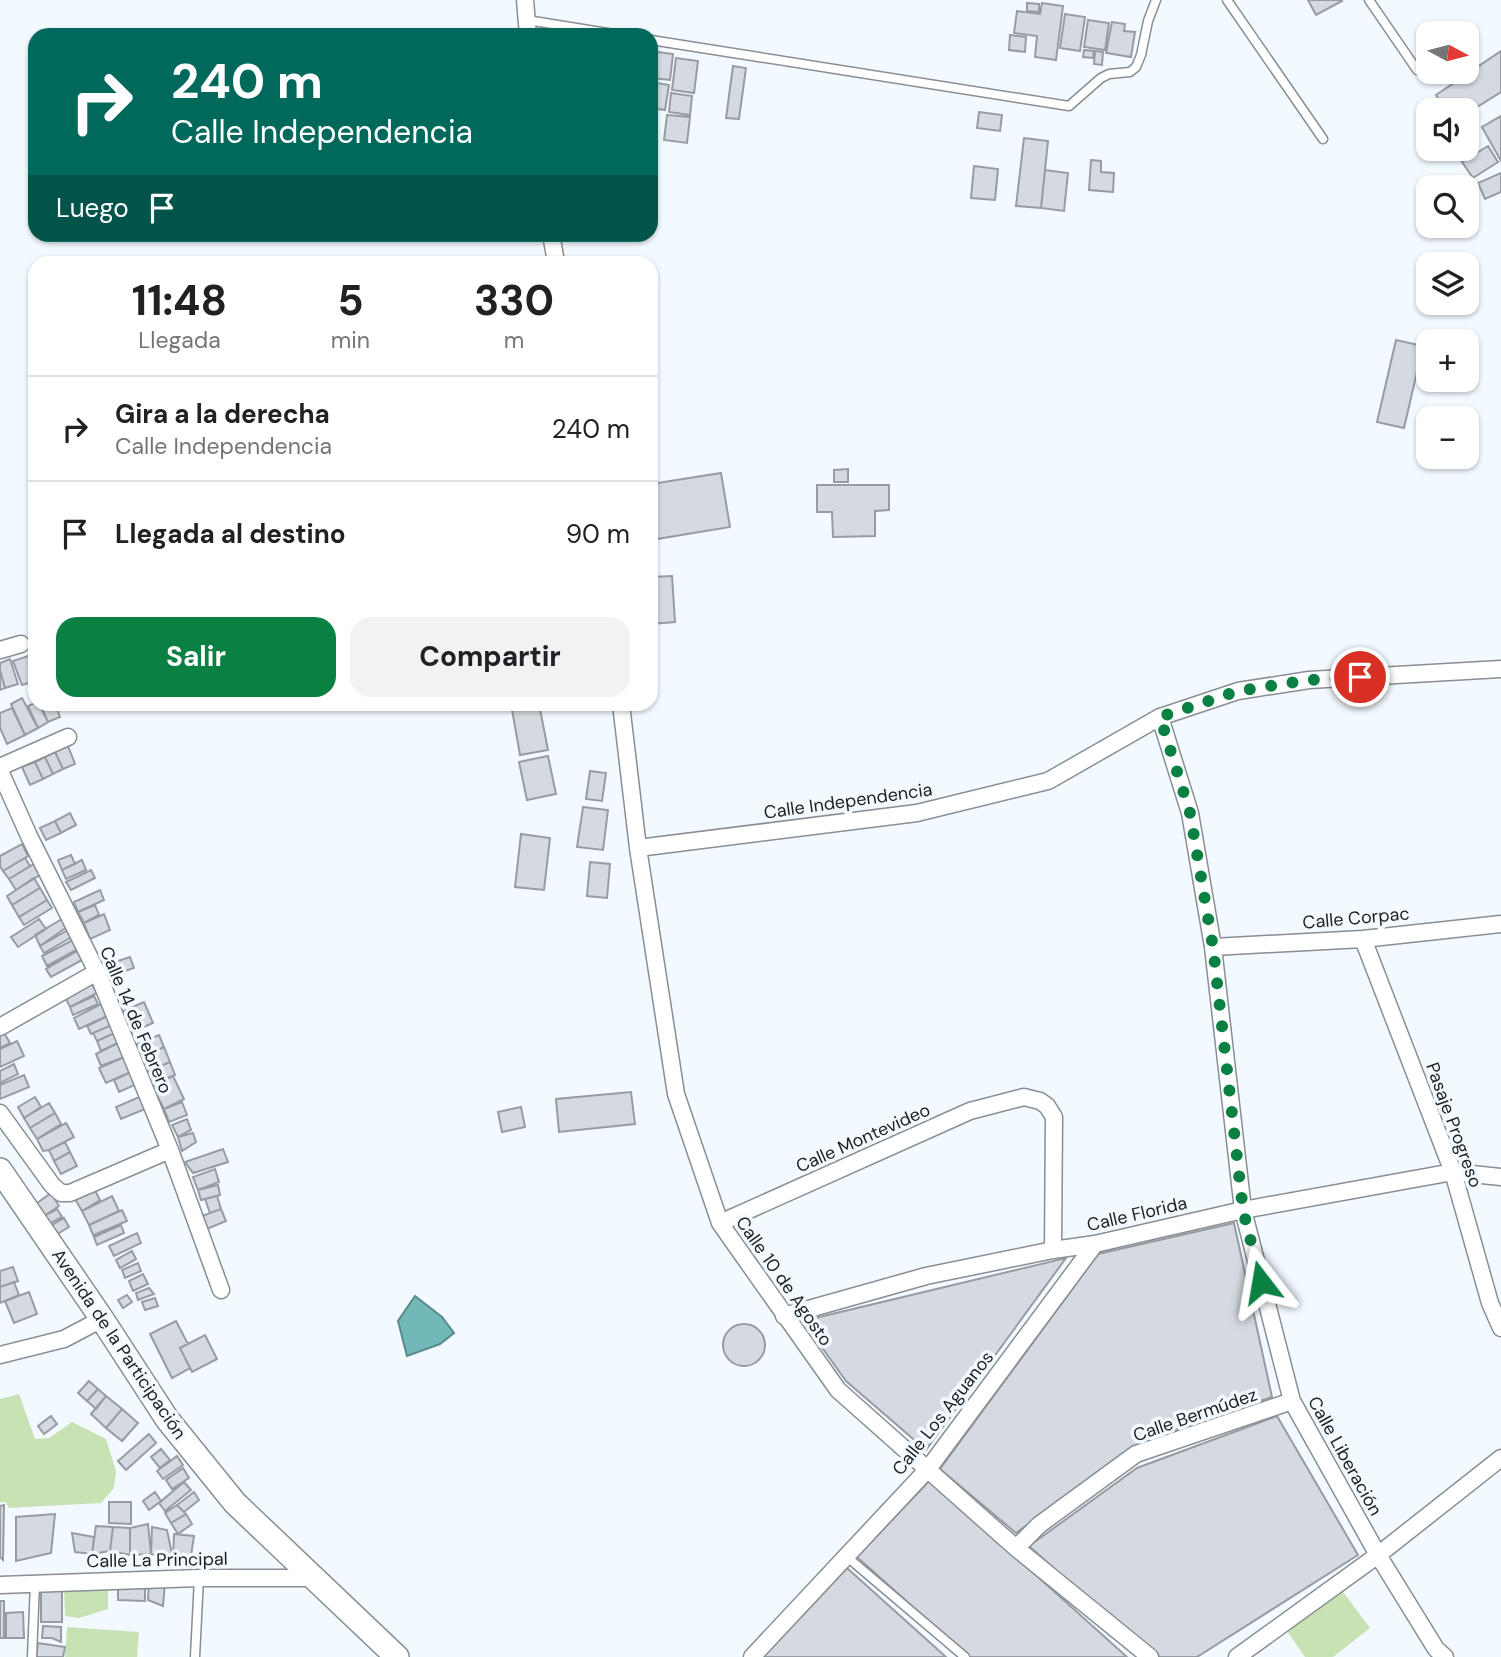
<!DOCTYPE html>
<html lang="es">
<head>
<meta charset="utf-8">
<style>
	body { margin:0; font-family:"DM Sans",sans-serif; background:#f2f2f2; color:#202124; height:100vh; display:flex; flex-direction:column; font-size:26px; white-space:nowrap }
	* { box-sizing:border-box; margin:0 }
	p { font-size:23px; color:#757577 }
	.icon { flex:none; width:38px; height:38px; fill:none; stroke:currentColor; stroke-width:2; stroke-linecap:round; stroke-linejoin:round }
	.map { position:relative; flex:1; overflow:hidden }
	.details { position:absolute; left:28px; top:256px; width:630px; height:455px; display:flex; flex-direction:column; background:#fff; border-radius:21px; box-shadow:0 2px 5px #0004 }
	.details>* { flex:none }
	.hud { position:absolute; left:28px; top:28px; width:630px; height:214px; border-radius:21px; box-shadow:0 2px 5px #0004; background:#00695c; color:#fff; overflow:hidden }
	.needle { width:46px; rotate:97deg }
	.fabs { position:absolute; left:1416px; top:21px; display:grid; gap:14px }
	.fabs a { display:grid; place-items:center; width:63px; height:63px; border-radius:14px; background:#fff; box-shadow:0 2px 5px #0004; font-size:35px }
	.pin { position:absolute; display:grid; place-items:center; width:60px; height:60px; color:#fff; margin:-30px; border:4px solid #fff; border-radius:50%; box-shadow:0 2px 7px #0007 }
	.me { position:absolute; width:77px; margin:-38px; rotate:346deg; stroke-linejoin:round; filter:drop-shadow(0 0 5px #0008) }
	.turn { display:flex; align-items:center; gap:24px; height:147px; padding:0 28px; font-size:32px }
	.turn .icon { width:91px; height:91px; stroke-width:2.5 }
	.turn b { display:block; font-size:49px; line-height:60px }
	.then { display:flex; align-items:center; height:66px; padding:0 28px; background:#0003; gap:14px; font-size:26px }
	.eta { display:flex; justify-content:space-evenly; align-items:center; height:119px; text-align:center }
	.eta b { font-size:42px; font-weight:700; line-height:49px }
	.button { display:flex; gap:14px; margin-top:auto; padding:14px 28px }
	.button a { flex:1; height:80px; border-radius:21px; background:#0b8043; color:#fff; font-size:28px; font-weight:700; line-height:80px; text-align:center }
	.button a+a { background:#f2f2f2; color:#202124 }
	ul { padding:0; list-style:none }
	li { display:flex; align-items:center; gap:21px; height:105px; padding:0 28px; border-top:2px solid #e0e0e0 }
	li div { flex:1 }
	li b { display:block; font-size:26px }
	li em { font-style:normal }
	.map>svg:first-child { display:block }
</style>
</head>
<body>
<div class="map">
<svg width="1501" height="1657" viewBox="0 0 1501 1657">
	<rect width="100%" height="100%" fill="#f2f9ff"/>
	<path fill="#c8e2b4" d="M19,1394L35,1439L49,1438L72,1422L106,1439L116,1471L114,1488L101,1503L9,1508L6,1502H0V1399Z
		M108,1581V1609L79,1618L65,1616L64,1584Z
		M1341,1589L1370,1628L1333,1657H1305L1287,1631L1326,1596Z
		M67,1627L139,1632L137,1657H65Z"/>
	<path fill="#73b8b8" stroke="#598a8b" stroke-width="2" d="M415,1296L442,1317L454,1333L440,1344L407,1356L398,1321Z"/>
	<path fill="#d4dae0" stroke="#969ca1" stroke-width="2" d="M1308,0H1341L1342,1L1316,15Z
		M1027,3L1039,4V12L1027,11Z
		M1042,3L1063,6L1056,60L1035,57L1037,36L1014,33L1017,11L1040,14Z
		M1065,14L1085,17L1080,51L1060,48Z
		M1088,20L1109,23L1105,50L1084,47Z
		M1112,22L1125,24L1124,31L1135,32L1131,57L1106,53Z
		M1010,35L1026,37L1025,52L1009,50Z
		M1084,50L1094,51L1093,58L1083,57Z
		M651,51L673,54L670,80L651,78Z
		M1095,51L1103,52L1102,65L1094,64Z
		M1501,51V92L1466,114V110H1445L1436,95Z
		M676,58L698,61L694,93L672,90Z
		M733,66L746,68L739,119L726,118Z
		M651,82L669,85L665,110L651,108Z
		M671,93L692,96L690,115L669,112Z
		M979,112L1002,115L1000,131L977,128Z
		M667,115L690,117L687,143L664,140Z
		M1501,116V161L1482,127Z
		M1024,138L1048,141L1041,208L1016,206Z
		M1488,146L1498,162L1473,178L1462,162Z
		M1091,160L1101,161V172L1114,173L1113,192L1089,190Z
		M974,166L998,169L995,200L971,198Z
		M1045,170L1068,173L1064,211L1041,208Z
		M1501,173V192L1485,199L1478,183Z
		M1396,340L1423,346L1404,428L1377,422Z
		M848,469V482H834V470Z
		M721,473L730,527L651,540V484Z
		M817,485H889V510L875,511V536L833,537L832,512H817Z
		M672,576L675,622L651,624V577Z
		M31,655L35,665V681L22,685L13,661Z
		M10,659L18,684L5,688L0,670V663Z
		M0,670L5,688L0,690Z
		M22,698L38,728L25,735L11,704Z
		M35,703L39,704L48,722L38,728L28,706Z
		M40,704H55L60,717L48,722Z
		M511,704H539L548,750L520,755Z
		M12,708L25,735L7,744L0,728V713Z
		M68,746L75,764L63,769L55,752Z
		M55,752L63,769L53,774L45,757Z
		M548,756L556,794L527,800L519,762Z
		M45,757L53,774L43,779L35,762Z
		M35,762L43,779L30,785L22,767Z
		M590,771L606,773L602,801L586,799Z
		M583,807L608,810L603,850L577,847Z
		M70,813L76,825L61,833L55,821Z
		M55,821L61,833L46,840L40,828Z
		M521,834L550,838L544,890L515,887Z
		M22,844L28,856L3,871L0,866V856Z
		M71,855L75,864L62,870L58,860Z
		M25,858L30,866L9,879L3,871Z
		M82,860L86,870L66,879L62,870Z
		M590,862L610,864L607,898L587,896Z
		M34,864L40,875L16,890L9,879Z
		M91,870L95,878L71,890L66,882Z
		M34,878L40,888L12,905L7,896Z
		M40,888L47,900L19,917L12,905Z
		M100,890L104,900L78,912L74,902Z
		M47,900L52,908L24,925L19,917Z
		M95,905L99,915L84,923L78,912Z
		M104,914L110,930L90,939L84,923Z
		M39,919L46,929L18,947L11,937Z
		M62,919L67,927L40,946L35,935Z
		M68,930L72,937L44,953L40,946Z
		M73,940L78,949L47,966L42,956Z
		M77,951L82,960L51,977L46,969Z
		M130,957L134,968L106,978L103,966Z
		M90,981L97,993L70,1007L64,995Z
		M94,996L98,1004L73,1015L70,1007Z
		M144,1002L153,1023L130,1033L121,1012Z
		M101,1004L107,1016L79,1029L74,1018Z
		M110,1015L114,1024L91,1034L87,1026Z
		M114,1024L117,1032L97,1041L93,1033Z
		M3,1031L10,1043L0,1048V1033Z
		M117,1032L122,1041L101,1051L97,1041Z
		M159,1035L164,1047L141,1058L135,1045Z
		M17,1041L24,1056L0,1067V1049Z
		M122,1041L127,1056L101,1066L96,1054Z
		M164,1047L170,1062L146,1072L141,1058Z
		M127,1056L133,1071L106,1083L99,1068Z
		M170,1062L175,1075L151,1084L146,1072Z
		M14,1064L18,1074L0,1083V1071Z
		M133,1071L139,1083L119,1092L114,1080Z
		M24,1075L29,1087L0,1099V1085Z
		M173,1076L184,1099L164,1109L152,1086Z
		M631,1092L635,1124L559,1132L556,1099Z
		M144,1095L150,1107L121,1119L116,1107Z
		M35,1097L41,1107L24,1118L18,1107Z
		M182,1102L187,1115L169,1122L164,1109Z
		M49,1103L55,1113L30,1128L24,1118Z
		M521,1107L525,1127L502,1132L498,1112Z
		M55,1113L61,1124L37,1139L30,1128Z
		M187,1119L191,1130L178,1137L172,1125Z
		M66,1123L74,1137L49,1150L43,1151L37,1139Z
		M193,1133L196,1142L182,1151L178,1137Z
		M65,1142L70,1152L54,1161L49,1150Z
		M223,1149L228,1162L193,1173L185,1162Z
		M70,1152L77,1166L61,1174L54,1161Z
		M215,1169L219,1182L198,1190L193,1177Z
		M218,1185L220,1195L201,1200L198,1190Z
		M93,1187L100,1200L82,1211L74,1197Z
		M51,1193L59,1206L44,1216L36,1204Z
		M112,1196L119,1211L89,1225L82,1211Z
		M217,1196L221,1209L210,1213L205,1199Z
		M57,1209L62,1217L49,1224L44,1216Z
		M221,1209L226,1221L207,1229L202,1216Z
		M122,1210L127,1221L94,1235V1237L89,1225Z
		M64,1218L69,1227L57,1234L52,1225Z
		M1234,1223L1272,1397L1143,1441L1016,1533L940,1469L1098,1254Z
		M121,1225L124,1233L97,1245L94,1237Z
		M137,1233L141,1243L114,1256L109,1246Z
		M132,1251L136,1259L120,1268L116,1260Z
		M1066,1258L926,1450L846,1381L803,1321Z
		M138,1263L141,1271L125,1278L122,1270Z
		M13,1267L18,1281L0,1287V1271Z
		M143,1274L148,1284L133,1291L129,1281Z
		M14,1282L19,1295L0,1303V1287Z
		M149,1288L154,1294L138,1300L136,1293Z
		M29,1292L37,1314L14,1323L5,1301Z
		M127,1295L132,1302L123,1308L118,1300Z
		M155,1298L158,1306L145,1310L142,1302Z
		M176,1321L188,1344L180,1348L190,1368L172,1378L150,1334Z
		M723 1345a21 21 0 1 1 42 0a21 21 0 1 1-42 0Z
		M205,1335L217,1359L192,1372L180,1348Z
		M89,1381L98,1389L87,1401L78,1393Z
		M98,1389L106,1396L96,1409L87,1401Z
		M106,1396L122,1409L106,1428L91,1414Z
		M122,1409L138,1423L122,1441L106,1428Z
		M51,1416L57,1424L44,1434L38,1426Z
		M1277,1416L1358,1555L1197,1657H1153L1029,1546L1137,1468Z
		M149,1434L156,1443L126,1470L118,1461Z
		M161,1449L170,1460L160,1468L151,1457Z
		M177,1456L183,1465L163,1479L157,1471Z
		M183,1468L189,1478L172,1489L166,1480Z
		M930,1480L1127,1657H969L857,1557Z
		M184,1482L191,1490L165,1511L159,1503Z
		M155,1492L161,1501L149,1510L143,1501Z
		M194,1492L199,1500L184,1512L177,1505Z
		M109,1502H131V1524L109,1523Z
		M4,1505L3,1560L0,1557V1506Z
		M177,1505L186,1514L171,1523L165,1513Z
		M55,1514L51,1553L16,1561V1517Z
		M186,1514L192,1524L178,1534L171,1523Z
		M148,1524L151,1554L130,1555V1528Z
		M96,1526L113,1527L110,1551L92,1554Z
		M113,1527L130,1528V1555L110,1551Z
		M152,1527L167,1530L173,1559L151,1554Z
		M72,1533L94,1537L92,1554L75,1552Z
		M174,1534L194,1536L191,1556L173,1559Z
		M847,1568L946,1657H763Z
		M149,1580L165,1582L163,1606L148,1600Z
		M118,1581L145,1582V1601L118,1600Z
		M41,1587H62V1622H41Z
		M0,1601H4V1638H0Z
		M23,1612L24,1638H6V1613Z
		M43,1626L61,1627V1642L52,1638H42Z
		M38,1643L65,1647L63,1657H36Z"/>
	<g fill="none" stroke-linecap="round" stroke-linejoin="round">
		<g stroke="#888e93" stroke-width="11">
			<path id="lane" d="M1227,0L1323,139
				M1369,0L1417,70
				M527,20L620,35
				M651,40L1069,106L1101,78L1109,74L1130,72L1136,67L1141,55L1148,21L1156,0
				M846,1556L965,1657
				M32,1657L35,1583
				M195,1657L199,1578"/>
		</g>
		<g stroke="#888e93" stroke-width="19">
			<path id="street" d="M525,0L528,35
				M551,234L556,262
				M0,650L21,644
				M621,704L638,848L676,1094L720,1223L838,1390L1016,1548L1150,1657
				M1160,717L1190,813L1213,947L1243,1210L1292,1401L1378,1555L1436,1649L1445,1657
				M0,767L68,737
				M0,771L29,836L97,972L170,1150L221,1290
				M638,848L917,813L1048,781L1160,717L1238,691L1309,680L1501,669
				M1363,939L1453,1172L1490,1303L1501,1328
				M1213,947L1363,939L1501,924
				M0,1027L97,972
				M0,1113L52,1185L61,1193H70L170,1150
				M720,1223L970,1111L1024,1097L1040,1101L1047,1106L1054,1117L1053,1250
				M784,1316L926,1276L1053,1250L1095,1244L1243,1210L1453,1172L1501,1177
				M0,1355L64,1339L102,1319
				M1016,1548L1039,1525L1136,1454L1292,1401
				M0,1585L199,1578H315
				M752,1657L928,1469L1095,1244
				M1237,1657L1378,1555L1501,1458"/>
		</g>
		<g stroke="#888e93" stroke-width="26">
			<path id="secondary" d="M0,1170L102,1319L167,1419L235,1503L397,1657"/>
		</g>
		<use href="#lane" stroke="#fff" stroke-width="8"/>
		<use href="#street" stroke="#fff" stroke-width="16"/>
		<use href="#secondary" stroke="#fff" stroke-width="23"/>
	</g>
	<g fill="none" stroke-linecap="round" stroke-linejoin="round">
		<path stroke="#0b8043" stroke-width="12" stroke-dasharray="0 21.6" d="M1261,1282L1243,1210L1213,947L1190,813L1160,717L1238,691L1309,680L1360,677"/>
	</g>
	<g text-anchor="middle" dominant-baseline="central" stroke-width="7" stroke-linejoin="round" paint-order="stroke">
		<g font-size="18" fill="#1d1f21" stroke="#f2f9ff">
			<text transform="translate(848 801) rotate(-8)">Calle Independencia</text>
			<text transform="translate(1356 918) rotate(-5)">Calle Corpac</text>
			<text transform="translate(136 1020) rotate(67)">Calle 14 de Febrero</text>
			<text transform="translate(1454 1125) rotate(70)">Pasaje Progreso</text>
			<text transform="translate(863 1138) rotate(-24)">Calle Montevideo</text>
			<text transform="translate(1137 1214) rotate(-13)">Calle Florida</text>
			<text transform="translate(784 1281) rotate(55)">Calle 10 de Agosto</text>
			<text transform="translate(119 1344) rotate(56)">Avenida de la Participación</text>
			<text transform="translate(943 1413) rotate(-52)">Calle Los Aguanos</text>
			<text transform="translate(1195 1415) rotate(-19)">Calle Bermúdez</text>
			<text transform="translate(1345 1456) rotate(61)">Calle Liberación</text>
			<text transform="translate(157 1560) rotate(-1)">Calle La Principal</text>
		</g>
	</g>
</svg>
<div class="fabs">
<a><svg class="needle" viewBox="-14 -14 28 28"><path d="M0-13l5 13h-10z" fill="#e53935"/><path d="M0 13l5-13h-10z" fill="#757577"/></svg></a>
<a><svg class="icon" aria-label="sound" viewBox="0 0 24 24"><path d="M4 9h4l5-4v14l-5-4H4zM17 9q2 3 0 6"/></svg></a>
<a><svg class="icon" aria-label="search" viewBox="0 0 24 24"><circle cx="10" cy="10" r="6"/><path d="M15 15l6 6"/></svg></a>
<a><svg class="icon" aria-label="layers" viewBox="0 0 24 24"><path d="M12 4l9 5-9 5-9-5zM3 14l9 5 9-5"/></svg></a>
<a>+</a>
<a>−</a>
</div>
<div class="pin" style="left:1360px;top:677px;background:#d93025"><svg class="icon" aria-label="arrive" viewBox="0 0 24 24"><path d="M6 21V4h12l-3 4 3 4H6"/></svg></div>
<svg class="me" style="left:1261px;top:1282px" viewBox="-20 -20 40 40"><path d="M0-17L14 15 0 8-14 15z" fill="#0b8043" stroke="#fff" stroke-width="4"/></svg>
<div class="hud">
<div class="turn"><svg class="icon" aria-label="right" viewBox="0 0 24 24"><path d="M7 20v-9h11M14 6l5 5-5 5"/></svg><div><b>240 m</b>Calle Independencia</div></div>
<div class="then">Luego<svg class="icon" aria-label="arrive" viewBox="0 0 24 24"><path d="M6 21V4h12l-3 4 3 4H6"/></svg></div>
</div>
<section class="details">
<div class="eta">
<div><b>11:48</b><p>Llegada</p></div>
<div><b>5</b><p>min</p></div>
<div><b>330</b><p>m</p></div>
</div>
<ul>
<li><svg class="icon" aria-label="right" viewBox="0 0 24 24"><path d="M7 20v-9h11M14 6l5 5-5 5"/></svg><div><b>Gira a la derecha</b><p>Calle Independencia</p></div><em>240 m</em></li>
<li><svg class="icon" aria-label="arrive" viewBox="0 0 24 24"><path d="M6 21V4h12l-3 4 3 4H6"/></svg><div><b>Llegada al destino</b></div><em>90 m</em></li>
</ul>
<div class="button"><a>Salir</a><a>Compartir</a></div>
</section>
</div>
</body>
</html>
